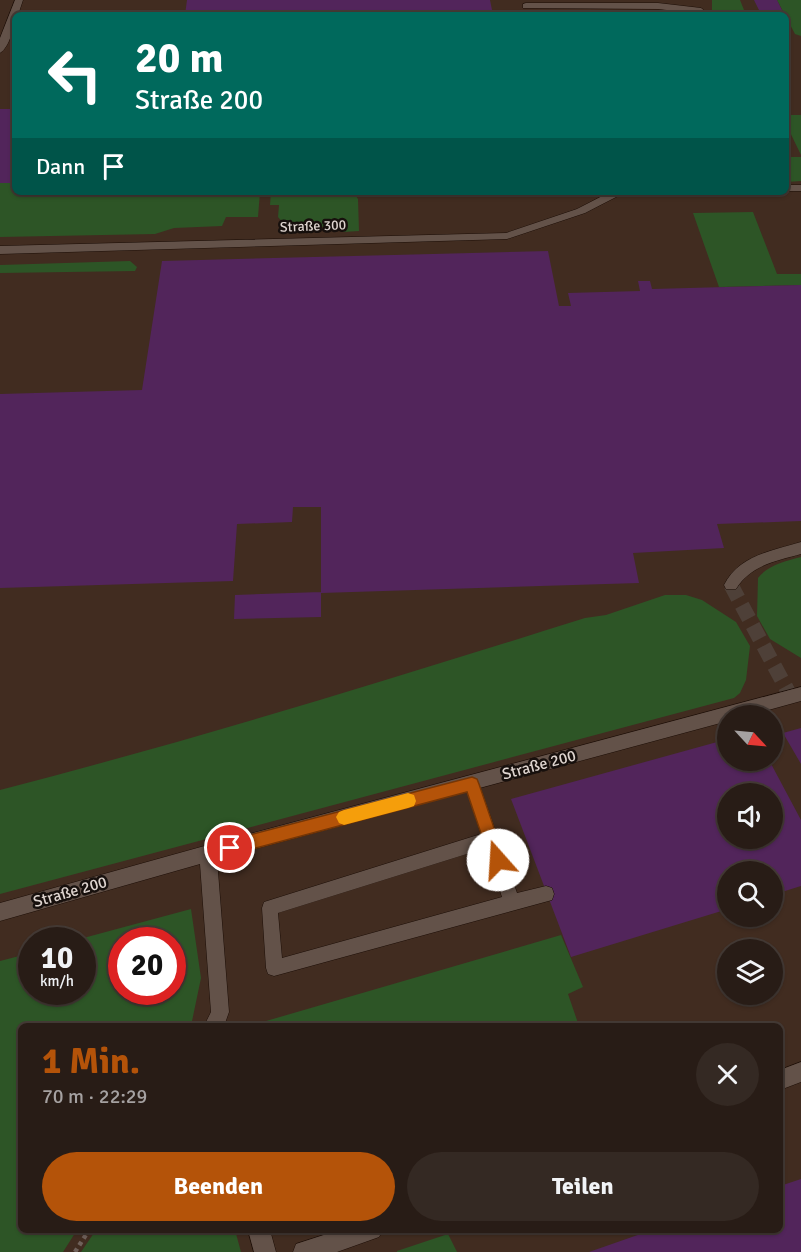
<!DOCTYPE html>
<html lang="de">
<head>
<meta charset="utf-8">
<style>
	body { margin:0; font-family:Signika,sans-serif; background:#342923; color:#f1f3f6; height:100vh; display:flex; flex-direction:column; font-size:22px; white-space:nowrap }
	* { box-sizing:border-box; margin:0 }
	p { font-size:20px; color:#a5a1a1 }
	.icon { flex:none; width:33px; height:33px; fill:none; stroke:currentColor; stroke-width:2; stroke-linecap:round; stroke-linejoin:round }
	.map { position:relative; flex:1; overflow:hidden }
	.sheet { position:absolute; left:18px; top:1023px; width:765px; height:210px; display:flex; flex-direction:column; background:#281c16; border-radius:9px; box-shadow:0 2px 4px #0004,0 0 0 2px #443a35 }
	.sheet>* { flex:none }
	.guide { position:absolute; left:12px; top:12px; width:777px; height:183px; border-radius:9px; box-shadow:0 2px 4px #0004,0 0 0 2px #443a35; background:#00695c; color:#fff; overflow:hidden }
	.needle { width:39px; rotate:116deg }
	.fabs { position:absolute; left:717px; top:705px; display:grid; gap:12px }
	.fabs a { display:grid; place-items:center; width:66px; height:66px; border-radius:50%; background:#281c16; box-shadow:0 2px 4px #0004,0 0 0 2px #443a35; font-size:30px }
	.speed { position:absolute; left:18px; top:927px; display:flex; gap:12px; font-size:30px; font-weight:700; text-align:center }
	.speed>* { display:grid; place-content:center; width:78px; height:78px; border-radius:50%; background:#281c16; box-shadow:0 2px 4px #0004,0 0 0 2px #443a35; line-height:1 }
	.speed small { font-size:15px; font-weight:400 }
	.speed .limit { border:9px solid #d22; background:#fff; color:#111 }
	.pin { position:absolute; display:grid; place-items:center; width:51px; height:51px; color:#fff; margin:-26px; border:3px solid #fff; border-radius:50%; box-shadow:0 2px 6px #0007 }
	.me { position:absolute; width:66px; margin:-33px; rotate:341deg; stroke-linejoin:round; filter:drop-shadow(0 0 4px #0008) }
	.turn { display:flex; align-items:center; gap:21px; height:126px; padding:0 24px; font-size:27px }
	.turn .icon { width:78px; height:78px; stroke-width:2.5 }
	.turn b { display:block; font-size:42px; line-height:51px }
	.then { display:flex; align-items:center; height:57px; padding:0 24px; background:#0003; gap:12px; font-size:22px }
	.round { display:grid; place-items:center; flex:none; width:63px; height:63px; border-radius:32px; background:#342923 }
	.summary { display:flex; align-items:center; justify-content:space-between; height:102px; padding:0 24px }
	h1 { font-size:36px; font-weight:700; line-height:45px; color:#b45309 }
	.button { display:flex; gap:12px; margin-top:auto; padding:12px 24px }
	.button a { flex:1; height:69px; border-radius:36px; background:#b45309; color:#fff; font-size:24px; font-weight:700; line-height:69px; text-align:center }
	.button a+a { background:#342923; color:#f1f3f6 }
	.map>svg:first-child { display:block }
</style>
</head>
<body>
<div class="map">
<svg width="801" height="1252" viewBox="0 0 801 1252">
	<rect width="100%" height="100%" fill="#35261d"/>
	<path fill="#412c20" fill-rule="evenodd" d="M0,0H801V1252H0ZM15,15H786V192H15ZM728,716H772V760H728ZM728,794H772V838H728ZM728,872H772V916H728ZM32,940H82V992H32ZM122,940H172V992H122ZM728,950H772V994H728ZM21,1026H780V1230H21Z"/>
	<path fill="#2d5526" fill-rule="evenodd" d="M712,0H740L746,15H712Z
		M777,0H801V36L795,34Z
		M786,115H801V155L786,124Z
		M786,157H801V181L786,182Z
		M0,183H15V192H260L258,217H226L222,226L174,228L155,234L0,237Z
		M271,192L356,196L358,199L359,231L343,232L340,229L333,227L286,226L278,217L279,205H270Z
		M753,212L777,274H801V285L719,287L693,213Z
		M130,261L137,267L135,271L0,273V265Z
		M801,557V658L770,639L757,616L758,578C768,565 786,561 801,557Z
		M665,595H686L702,600L736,622L750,646L746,680L740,693L734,698L0,894V790C197,739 391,679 585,618L606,615Z
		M191,909L201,978L191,1026H21V1230H77L63,1252H0V961L31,953L32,992H82V940H76ZM122,940H172V992H122Z
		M561,935L583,987L568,994L579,1026H249Z
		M96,1230H235L241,1252H81Z
		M448,1234L457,1252H397V1251Z"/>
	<path fill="#52255b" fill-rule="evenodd" d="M187,0H490L493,15H185Z
		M754,0H777L784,14H761Z
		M0,109H15V183H0Z
		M548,251L559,306H571L568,293L640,291L638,281H650L652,289L801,285V521L717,524L724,548L633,553L639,583L321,593V507H293L292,522L237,524L233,581L0,588V394L142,390L162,261Z
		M321,592V617L234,619L235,595Z
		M801,728V764L783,733Z
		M728,739V760H769L801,820V886L772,895V872H728V909L571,957L511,799ZM728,794H772V838H728Z
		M801,1179V1252H589L652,1230H780V1186Z"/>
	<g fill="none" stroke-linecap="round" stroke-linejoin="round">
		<path stroke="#4e4038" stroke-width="15" stroke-dasharray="15 8" stroke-linecap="butt" d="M731,585L791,697"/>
		<g stroke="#1c0e07" stroke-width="1">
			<path id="service" d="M472,777L477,779L479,784L517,893L546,886L552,888L554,894L552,900L274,976L268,974L266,968L262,908L264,902L481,834L465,784L467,779ZM486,848L502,897L282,958L278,913Z"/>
		</g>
		<g stroke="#1c0e07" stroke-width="1">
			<path id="minor" d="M15,0H23L18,15H15C15,26 9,48 0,53V38Z
				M526,3H658L701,8L705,11L701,14L658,9L523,8V4Z
				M786,185H801V191H786Z
				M610,192H656L651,195L618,196L585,213L507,239L0,254V246L506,233L577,209Z
				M801,542V554C776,561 751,565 736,589H726L724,585C739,555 772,551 801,542Z
				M801,687V701L747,716H728V721L217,859L229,1012L224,1026H204L211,1012L200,864L0,921V903L208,845Z
				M801,1062V1082L780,1090V1070Z
				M248,1230H270L276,1252H254Z
				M339,1230H383L379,1237L337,1252H293L296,1244Z"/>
		</g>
		<path stroke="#6f615a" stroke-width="4.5" stroke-dasharray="4 4" stroke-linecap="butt" d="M75,1252L89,1230"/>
		<use href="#service" fill="#635249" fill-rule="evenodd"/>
		<use href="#minor" fill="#635249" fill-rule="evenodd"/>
	</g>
	<path fill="#b45309" stroke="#753606" stroke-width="1.5" d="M472,777L477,779L479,784L505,860L503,866L498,868L492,866L490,860L467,792L230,855L225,853L222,848L225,842L230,840Z"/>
	<path fill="#f59e0b" d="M408,793L414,795L416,801L414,806L408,808L344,825L339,823L336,817L339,812L344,810Z"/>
	<g text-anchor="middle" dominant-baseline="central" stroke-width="5" stroke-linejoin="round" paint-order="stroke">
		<g font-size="14" fill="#ded4cf" stroke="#17100d">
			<text transform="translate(313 226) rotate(-2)">Straße 300</text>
		</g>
		<g font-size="16" fill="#ded4cf" stroke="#17100d">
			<text transform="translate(539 765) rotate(-15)">Straße 200</text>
			<text transform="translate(70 892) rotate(-16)">Straße 200</text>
		</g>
	</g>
</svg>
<div class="fabs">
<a><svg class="needle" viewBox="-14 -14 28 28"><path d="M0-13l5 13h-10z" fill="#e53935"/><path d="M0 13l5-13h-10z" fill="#a5a1a1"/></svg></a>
<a><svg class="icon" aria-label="sound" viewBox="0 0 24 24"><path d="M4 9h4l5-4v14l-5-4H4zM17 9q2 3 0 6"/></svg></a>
<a><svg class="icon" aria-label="search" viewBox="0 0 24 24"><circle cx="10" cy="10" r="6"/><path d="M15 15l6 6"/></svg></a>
<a><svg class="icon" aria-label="layers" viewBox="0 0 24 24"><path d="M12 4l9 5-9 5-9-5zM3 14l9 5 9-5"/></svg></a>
</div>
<div class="speed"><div>10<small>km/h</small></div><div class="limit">20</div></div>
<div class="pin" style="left:230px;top:848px;background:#d93025"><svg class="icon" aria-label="arrive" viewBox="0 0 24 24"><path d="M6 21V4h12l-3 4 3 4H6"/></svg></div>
<svg class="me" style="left:498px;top:860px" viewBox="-20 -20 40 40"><circle r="19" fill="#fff"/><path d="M0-13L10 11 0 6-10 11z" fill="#b45309"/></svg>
<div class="guide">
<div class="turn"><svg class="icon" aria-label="left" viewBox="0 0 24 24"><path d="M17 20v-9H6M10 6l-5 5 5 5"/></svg><div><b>20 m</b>Straße 200</div></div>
<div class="then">Dann<svg class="icon" aria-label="arrive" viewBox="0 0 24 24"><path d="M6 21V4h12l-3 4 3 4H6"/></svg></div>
</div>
<section class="sheet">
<div class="summary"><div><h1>1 Min.</h1><p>70 m · 22:29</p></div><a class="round"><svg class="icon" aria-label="close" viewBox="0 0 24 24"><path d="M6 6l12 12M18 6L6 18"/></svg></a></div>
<div class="button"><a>Beenden</a><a>Teilen</a></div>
</section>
</div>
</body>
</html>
